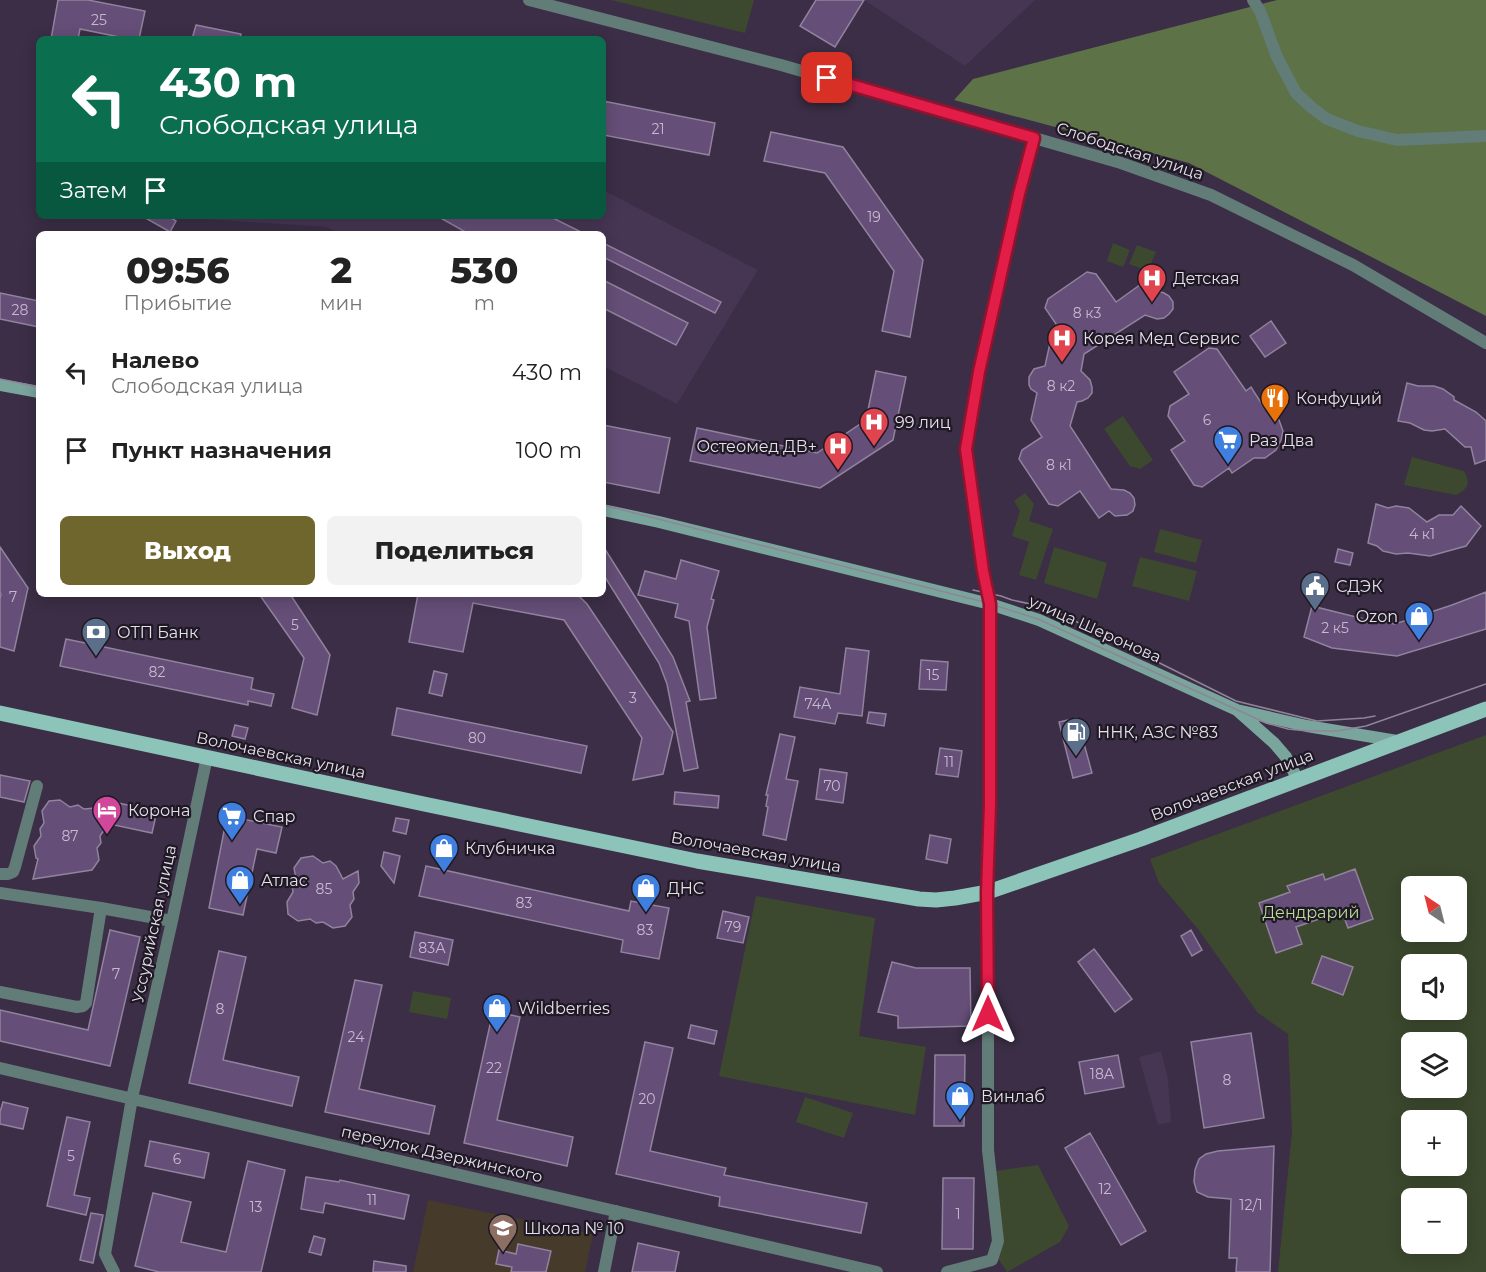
<!DOCTYPE html>
<html lang="ru">
<head>
<meta charset="utf-8">
<style>
	body { margin:0; font-family:Montserrat,sans-serif; background:#f2f2f2; color:#222; height:100vh; display:flex; flex-direction:column; font-size:22px; white-space:nowrap }
	* { box-sizing:border-box; margin:0 }
	p { font-size:20px; color:#767676 }
	.icon { flex:none; width:33px; height:33px; fill:none; stroke:currentColor; stroke-width:2; stroke-linecap:round; stroke-linejoin:round }
	.map { position:relative; flex:1; overflow:hidden }
	.side { position:absolute; left:36px; top:231px; width:570px; height:366px; display:flex; flex-direction:column; background:#fff; border-radius:9px; box-shadow:0 3px 15px #0003 }
	.side>* { flex:none }
	.banner { position:absolute; left:36px; top:36px; width:570px; height:183px; border-radius:9px; box-shadow:0 3px 15px #0003; background:#0b6e4f; color:#fff; overflow:hidden }
	.needle { width:39px; rotate:325deg }
	.fabs { position:absolute; left:1401px; top:876px; display:grid; gap:12px }
	.fabs a { display:grid; place-items:center; width:66px; height:66px; border-radius:9px; background:#fff; box-shadow:0 3px 15px #0003; font-size:30px }
	.pin { position:absolute; display:grid; place-items:center; width:51px; height:51px; color:#fff; margin:-26px; border-radius:12px; box-shadow:0 3px 9px #0006 }
	.me { position:absolute; width:66px; margin:-33px; rotate:0deg; stroke-linejoin:round; filter:drop-shadow(0 0 4px #0008) }
	.turn { display:flex; align-items:center; gap:21px; height:126px; padding:0 24px; font-size:27px }
	.turn .icon { width:78px; height:78px; stroke-width:2.5 }
	.turn b { display:block; font-size:42px; line-height:51px }
	.then { display:flex; align-items:center; height:57px; padding:0 24px; background:#0003; gap:12px; font-size:22px }
	.eta { display:flex; justify-content:space-evenly; align-items:center; height:102px; text-align:center }
	.eta b { font-size:36px; font-weight:800; line-height:42px }
	.primary-button { display:flex; gap:12px; margin-top:auto; padding:12px 24px }
	.primary-button a { flex:1; height:69px; border-radius:9px; background:#6e662d; color:#fff; font-size:24px; font-weight:800; line-height:69px; text-align:center }
	.primary-button a+a { background:#f2f2f2; color:#222 }
	ul { padding:0; list-style:none }
	li { display:flex; align-items:center; gap:18px; height:78px; padding:0 24px }
	li div { flex:1 }
	li b { display:block; font-size:22px }
	li em { font-style:normal }
	.map>svg:first-child { display:block }
</style>
</head>
<body>
<div class="map">
<svg width="1486" height="1272" viewBox="0 0 1486 1272">
	<rect width="100%" height="100%" fill="#3b2e46"/>
	<path fill="#463553" d="M864,0H1035L965,66Z
		M603,190L758,270L677,404L603,366V234H341L326,227L159,216H603Z
		M1161,1051L1168,1079L1171,1122L1158,1125L1139,1057Z"/>
	<path fill="#463a2b" d="M428,1200L593,1234L585,1272H413Z"/>
	<path fill="#3c492e" fill-rule="evenodd" d="M611,0H754L745,33Z
		M1113,243L1130,250L1123,267L1107,261Z
		M1137,245L1156,252L1148,271L1129,264Z
		M1123,416L1153,460L1140,469L1130,466L1104,429Z
		M1412,457L1464,471C1471,483 1468,489 1456,495L1404,485Z
		M1025,493L1034,504L1029,521L1053,529L1036,580L1019,575L1029,542L1012,536L1020,511L1014,501Z
		M1160,529L1202,540L1196,563L1154,552Z
		M1054,547L1107,563L1097,599L1044,583Z
		M1140,557L1197,571L1189,601L1132,586Z
		M1486,735V1272H1278L1292,1132L1288,1034L1258,1013L1198,929L1159,883L1150,859ZM1412,886H1456V932H1412ZM1412,964H1456V1010H1412ZM1412,1042H1456V1088H1412ZM1412,1120H1456V1166H1412ZM1412,1198H1456V1244H1412Z
		M756,896L875,918L859,1036L926,1047L915,1115L719,1076Z
		M413,991L451,998L447,1019L409,1012Z
		M805,1097L853,1113L844,1138L796,1122Z
		M1038,1165L1069,1226L1060,1242L1007,1272L994,1252L995,1171Z"/>
	<path fill="#5d7246" d="M1277,0H1486V316L1189,163L954,100L973,79Z"/>
	<path fill="#654e77" stroke="#91829d" stroke-width="1.5" d="M58,0H88L145,11L139,39H129L80,29L78,39H51Z
		M816,0H864L835,47L800,26Z
		M196,25L241,34L240,39H192Z
		M603,101L715,123L709,155L603,135Z
		M771,132L843,147L923,260L910,337L882,331L894,271L825,173L764,161Z
		M142,216H168L176,221L170,232Z
		M437,216H549L585,234H469Z
		M603,243L721,302L715,313L603,257Z
		M1087,272L1096,274L1116,302L1144,282L1151,294L1158,291L1164,293L1169,296L1173,302V309L1169,314L1164,318L1157,319L1145,315L1084,354L1081,371L1090,380L1092,387V393L1088,398L1082,401L1077,402L1070,426L1111,489L1124,490L1130,493L1134,498L1135,505L1133,511L1127,515L1115,516L1109,511L1099,518L1080,491L1058,506L1049,504L1019,459L1022,450L1042,437L1031,420L1037,393L1031,389L1029,385V377L1034,369L1045,366L1050,343L1063,334L1045,308L1048,299Z
		M603,280L688,323L676,345L603,308Z
		M0,293L39,301V327L0,319Z
		M1271,321L1286,343L1265,357L1250,336Z
		M1209,348L1217,349L1246,391L1251,387L1265,409L1273,412L1279,420L1283,431L1281,440L1276,450L1265,458H1254L1232,473L1229,468L1202,487L1194,485L1171,450L1185,441L1168,416L1170,406L1189,394L1174,372Z
		M876,371L906,377L893,440L820,488L690,461L697,428L817,453L866,420Z
		M1407,383L1418,386H1434L1443,389L1454,397V400L1476,412L1486,421V460L1475,464L1471,447H1465L1445,429L1432,431L1424,430L1410,423L1398,421Z
		M603,425L670,438L659,493L603,482Z
		M1376,504L1388,508L1396,506L1409,508L1427,522L1439,515H1453L1461,506L1481,526L1466,546L1430,556L1408,553L1396,554L1383,551L1377,546L1368,543Z
		M603,546L673,657L690,701L686,702L698,768L684,771L667,684L659,663L603,574Z
		M0,547L28,588L14,651L0,647V599L1,594L0,592Z
		M1338,549L1353,553L1350,565L1335,562Z
		M681,560L719,571L711,599L714,600L707,627L716,698L700,700L689,621L675,617L678,604L638,595L645,571L676,579Z
		M1486,592V629L1397,656L1332,648L1304,637L1312,606L1364,619L1395,624L1452,605Z
		M259,594H290L330,655L317,715L292,708L304,658Z
		M418,594H575L581,598L587,604L673,732L663,774L633,780L642,738L564,620L473,603L463,652L409,642Z
		M66,639L253,678L251,689L274,694L271,706L248,701V705L60,666Z
		M846,648L869,651L862,716L838,713L835,724L794,717L800,687L840,694Z
		M921,660L948,662L946,690L919,689Z
		M434,671L447,674L442,696L429,693Z
		M397,708L587,746L581,773L392,735Z
		M869,712L886,714L884,726L867,723Z
		M1077,718L1092,773L1073,778L1059,722Z
		M235,725L248,728L245,739L232,736Z
		M780,734L795,737L786,779L798,781L786,840L763,835L768,807L766,806L768,795H766Z
		M940,748L962,751L958,777L936,774Z
		M820,769L847,773L843,803L816,799Z
		M0,775L30,781L24,802L0,797Z
		M675,792L719,796L718,808L674,804Z
		M60,800L70,807L78,805L84,809L95,808L112,819L100,836L101,843L97,848L99,860L92,870L33,879L38,859L36,858L34,846L41,836L40,829L44,823L42,811L49,801Z
		M118,803L157,811L152,833L114,825Z
		M227,816L282,827L276,853L257,849L243,915L209,908Z
		M396,818L409,820L406,834L393,831Z
		M930,835L951,839L947,863L926,859Z
		M384,852L400,856L394,883L381,866Z
		M313,856L323,863L330,861L336,866L343,879L358,871L359,883L353,892L354,899L350,905L352,917L345,926L333,928L323,922L316,923L310,919L298,921L288,914L287,902L293,892L292,885L296,879L294,868L301,858Z
		M426,866L629,911L631,901L669,908L659,959L621,952L623,940L419,896Z
		M1355,869L1373,919L1348,928L1342,911L1296,927L1302,944L1276,953L1259,903L1290,892L1287,886L1323,874L1325,880Z
		M723,911L749,917L743,943L717,938Z
		M110,930L140,937L110,1066L0,1041V1010L88,1030Z
		M1191,930L1202,950L1192,956L1181,936Z
		M415,932L453,940L448,965L410,957Z
		M1094,949L1132,999L1115,1012L1078,962Z
		M219,951L246,957L223,1060L299,1077L292,1106L189,1083Z
		M1322,956L1353,967L1343,995L1312,983Z
		M892,962L916,968H970L971,1026L898,1028V1016L878,1012Z
		M355,980L382,985L359,1089L435,1106L429,1134L325,1112Z
		M493,1011L520,1017L497,1120L573,1137L567,1166L464,1143Z
		M691,1025L717,1031L714,1044L688,1038Z
		M1251,1033L1264,1118L1204,1128L1191,1042Z
		M645,1042L673,1048L650,1151L726,1168L724,1175L867,1203L861,1233L719,1206L720,1197L616,1174Z
		M935,1055H965L964,1126H934Z
		M1118,1055L1124,1087L1085,1094L1079,1062Z
		M3,1102L28,1108L23,1129L0,1124V1112Z
		M67,1117L90,1122L74,1195L90,1198L86,1215L47,1206Z
		M1090,1133L1146,1231L1121,1245L1065,1148Z
		M150,1141L209,1153L204,1178L145,1166Z
		M1274,1146L1270,1272H1236L1237,1258H1229L1231,1199L1208,1197L1197,1192L1194,1182L1195,1170L1199,1159L1206,1154L1218,1151Z
		M248,1161L285,1170L261,1272H159L135,1266L153,1193L191,1202L181,1242L226,1252Z
		M306,1177L339,1182L340,1180L409,1195L404,1219L325,1203L323,1213L301,1209Z
		M943,1178H974L973,1249H942Z
		M91,1213L103,1215L93,1263L80,1260Z
		M314,1236L325,1239L321,1255L309,1252Z
		M638,1243L679,1252L675,1272H632Z
		M518,1244L551,1251L546,1272H511L512,1267L496,1264L499,1250L516,1254Z
		M374,1261L406,1266V1272H373Z"/>
	<g fill="none" stroke-linecap="round" stroke-linejoin="round">
		<path stroke="#627c78" stroke-width="12" d="M1253,0L1260,11L1277,57L1296,93L1311,107L1327,119L1358,131L1397,140L1486,136
			M0,874H8L13,872L15,867L37,786
			M0,893L101,908L172,921
			M0,992L77,1007L83,1006L86,1003L101,908
			M0,1068L877,1272
			M114,1272L105,1254L132,1098L172,921L207,757
			M604,1272L616,1211
			M947,1272L992,1260L998,1241L988,1150V892L990,804V604L983,571L966,449L979,372L1019,194L1034,138"/>
		<path stroke="#627c78" stroke-width="12" d="M529,0L781,65L1121,163L1211,195L1353,265L1486,343"/>
		<path stroke="#7aa59d" stroke-width="12" d="M0,385L39,392
			M603,510L659,522L990,604L1039,620L1237,710L1307,726L1397,741
			M1238,711L1274,743L1286,757L1298,780"/>
		<path stroke="#8cc4ba" stroke-width="15" d="M0,713L424,804L697,861L919,899L936,900L955,898L988,892L1141,839L1486,709"/>
		<path stroke="#8f8598" stroke-width="1.5" d="M0,379L39,387
			M603,505L984,602L1038,619L1266,723L1288,729L1308,731H1337L1366,726L1486,684
			M973,590L1001,596L1012,600L1049,608L1236,701L1317,721L1364,718L1375,716"/>
	</g>
	<g fill="none" stroke-linecap="round" stroke-linejoin="round">
		<g stroke="#92132f" stroke-width="15">
			<path id="route" d="M827,78L1034,138L1019,194L979,372L966,449L983,571L990,604V804L987,892L988,1014"/>
		</g>
		<use href="#route" stroke="#e11d48" stroke-width="10"/>
	</g>
	<defs>
		<g id="hospital-pin" transform="scale(1.5)"><path d="M0 17L-7.5 6A9.5 9.5 0 1 1 7.5 6Z" fill="#e0444e" stroke="#1f1924"/><path d="M-5-5h3v3.5h4V-5h3V5h-3V1.5h-4V5h-3Z" fill="#fff"/></g>
		<g id="restaurant-pin" transform="scale(1.5)"><path d="M0 17L-7.5 6A9.5 9.5 0 1 1 7.5 6Z" fill="#e8710a" stroke="#1f1924"/><path d="M-5-6h1v4h1v-4h1v4h1v-4h1v5L-1.5 .5V6h-2V.5L-5-1ZM5-6V6H3V1.5H1.5Q1.5-4 5-6Z" fill="#fff"/></g>
		<g id="supermarket-pin" transform="scale(1.5)"><path d="M0 17L-7.5 6A9.5 9.5 0 1 1 7.5 6Z" fill="#3f7fe0" stroke="#1f1924"/><path d="M-6-5.5h2.5l.6 2H6L4.5 2H-2.5L-4.4-4H-6ZM-1.5 3.2a1.3 1.3 0 1 0 .1 0ZM3 3.2a1.3 1.3 0 1 0 .1 0Z" fill="#fff"/></g>
		<g id="civic-pin" transform="scale(1.5)"><path d="M0 17L-7.5 6A9.5 9.5 0 1 1 7.5 6Z" fill="#5c6f8a" stroke="#1f1924"/><path d="M-.6-6.5H3V-4.5H.6V-3L4-1V1h2V6H-6V1h2V-1L-.6-3ZM-1.2 2.5V6h2.4V2.5Z" fill="#fff"/></g>
		<g id="shop-pin" transform="scale(1.5)"><path d="M0 17L-7.5 6A9.5 9.5 0 1 1 7.5 6Z" fill="#3f7fe0" stroke="#1f1924"/><path d="M-5-2.5h2.3a2.7 3.5 0 0 1 5.4 0H5L5.5 6h-11ZM-1.5-2.5h3a1.5 2.3 0 0 0-3 0Z" fill="#fff"/></g>
		<g id="bank-pin" transform="scale(1.5)"><path d="M0 17L-7.5 6A9.5 9.5 0 1 1 7.5 6Z" fill="#5c6f8a" stroke="#1f1924"/><path d="M-6-4H6V4H-6ZM0-2.3a2.3 2.3 0 1 0 0 4.6a2.3 2.3 0 1 0 0-4.6Z" fill="#fff"/></g>
		<g id="fuel-pin" transform="scale(1.5)"><path d="M0 17L-7.5 6A9.5 9.5 0 1 1 7.5 6Z" fill="#5c6f8a" stroke="#1f1924"/><path d="M-5.5-6h7V0h2V4h1.3V-2.5L3-4.5l.8-.8L6-3V5H2.5V1h-1V6h-7ZM-4.2-4.7v3.2H.2V-4.7Z" fill="#fff"/></g>
		<g id="hotel-pin" transform="scale(1.5)"><path d="M0 17L-7.5 6A9.5 9.5 0 1 1 7.5 6Z" fill="#d1479c" stroke="#1f1924"/><path d="M-6-4.5h1.5V1H6V5H4.5V3h-9V5H-6ZM-4 0a1.8 1.8 0 1 1 3.6 0ZM.5 0V-2.5h3Q6-2.5 6 0Z" fill="#fff"/></g>
		<g id="school-pin" transform="scale(1.5)"><path d="M0 17L-7.5 6A9.5 9.5 0 1 1 7.5 6Z" fill="#8d6e63" stroke="#1f1924"/><path d="M0-5L7-2L0 1L-7-2ZM-4 1L0 2.5L4 1V4Q0 6-4 4Z" fill="#fff"/></g>
	</defs>
	<g fill-rule="evenodd">
		<use href="#hospital-pin" x="1152" y="278"/>
		<use href="#hospital-pin" x="1062" y="338"/>
		<use href="#restaurant-pin" x="1275" y="398"/>
		<use href="#hospital-pin" x="874" y="422"/>
		<use href="#supermarket-pin" x="1228" y="440"/>
		<use href="#hospital-pin" x="838" y="446"/>
		<use href="#civic-pin" x="1315" y="586"/>
		<use href="#shop-pin" x="1419" y="616"/>
		<use href="#bank-pin" x="96" y="632"/>
		<use href="#fuel-pin" x="1076" y="732"/>
		<use href="#hotel-pin" x="107" y="810"/>
		<use href="#supermarket-pin" x="232" y="816"/>
		<use href="#shop-pin" x="444" y="848"/>
		<use href="#shop-pin" x="240" y="880"/>
		<use href="#shop-pin" x="646" y="888"/>
		<use href="#shop-pin" x="497" y="1008"/>
		<use href="#shop-pin" x="960" y="1096"/>
		<use href="#school-pin" x="503" y="1228"/>
	</g>
	<g text-anchor="middle" dominant-baseline="central" stroke-width="4.5" stroke-linejoin="round" paint-order="stroke">
		<g font-size="14" fill="#c6bad0">
			<text x="99" y="20">25</text>
			<text x="658" y="129">21</text>
			<text x="874" y="217">19</text>
			<text x="20" y="310">28</text>
			<text x="1087" y="313">8 к3</text>
			<text x="1061" y="386">8 к2</text>
			<text x="1207" y="420">6</text>
			<text x="1059" y="465">8 к1</text>
			<text x="1422" y="534">4 к1</text>
			<text x="13" y="597">7</text>
			<text x="295" y="625">5</text>
			<text x="1335" y="628">2 к5</text>
			<text x="157" y="672">82</text>
			<text x="933" y="675">15</text>
			<text x="633" y="698">3</text>
			<text x="818" y="704">74А</text>
			<text x="477" y="738">80</text>
			<text x="949" y="762">11</text>
			<text x="832" y="786">70</text>
			<text x="70" y="836">87</text>
			<text x="324" y="889">85</text>
			<text x="524" y="903">83</text>
			<text x="733" y="927">79</text>
			<text x="645" y="930">83</text>
			<text x="432" y="948">83А</text>
			<text x="116" y="974">7</text>
			<text x="220" y="1009">8</text>
			<text x="356" y="1037">24</text>
			<text x="494" y="1068">22</text>
			<text x="1102" y="1074">18А</text>
			<text x="1227" y="1080">8</text>
			<text x="647" y="1099">20</text>
			<text x="71" y="1156">5</text>
			<text x="177" y="1159">6</text>
			<text x="1105" y="1189">12</text>
			<text x="372" y="1200">11</text>
			<text x="1251" y="1205">12/1</text>
			<text x="256" y="1207">13</text>
			<text x="958" y="1214">1</text>
		</g>
		<g font-size="16" fill="#e6deed" stroke="#1f1924">
			<text transform="translate(1130 151) rotate(18)">Слободская улица</text>
			<text transform="translate(1095 629) rotate(24)">улица Шеронова</text>
			<text transform="translate(281 755) rotate(12)">Волочаевская улица</text>
			<text transform="translate(1232 785) rotate(-21)">Волочаевская улица</text>
			<text transform="translate(756 852) rotate(10)">Волочаевская улица</text>
			<text transform="translate(154 924) rotate(-78)">Уссурийская улица</text>
			<text transform="translate(442 1154) rotate(13)">переулок Дзержинского</text>
		</g>
		<g font-size="16" fill="#e6deed" stroke="#1f1924" text-anchor="start">
			<text x="1173" y="278">Детская</text>
			<text x="1083" y="338">Корея Мед Сервис</text>
			<text x="1296" y="398">Конфуций</text>
			<text x="895" y="422">99 лиц</text>
			<text x="1249" y="440">Раз Два</text>
			<text x="817" y="446" text-anchor="end">Остеомед ДВ+</text>
			<text x="1336" y="586">СДЭК</text>
			<text x="1398" y="616" text-anchor="end">Ozon</text>
			<text x="117" y="632">ОТП Банк</text>
			<text x="1097" y="732">ННК, АЗС №83</text>
			<text x="128" y="810">Корона</text>
			<text x="253" y="816">Спар</text>
			<text x="465" y="848">Клубничка</text>
			<text x="261" y="880">Атлас</text>
			<text x="667" y="888">ДНС</text>
			<text x="518" y="1008">Wildberries</text>
			<text x="981" y="1096">Винлаб</text>
			<text x="524" y="1228">Школа № 10</text>
		</g>
		<g font-size="16" fill="#badd97" stroke="#1f1924">
			<text x="1311" y="912">Дендрарий</text>
		</g>
	</g>
</svg>
<div class="fabs">
<a><svg class="needle" viewBox="-14 -14 28 28"><path d="M0-13l5 13h-10z" fill="#e53935"/><path d="M0 13l5-13h-10z" fill="#767676"/></svg></a>
<a><svg class="icon" aria-label="sound" viewBox="0 0 24 24"><path d="M4 9h4l5-4v14l-5-4H4zM17 9q2 3 0 6"/></svg></a>
<a><svg class="icon" aria-label="layers" viewBox="0 0 24 24"><path d="M12 4l9 5-9 5-9-5zM3 14l9 5 9-5"/></svg></a>
<a>+</a>
<a>−</a>
</div>
<div class="pin" style="left:827px;top:78px;background:#d93025"><svg class="icon" aria-label="arrive" viewBox="0 0 24 24"><path d="M6 21V4h12l-3 4 3 4H6"/></svg></div>
<svg class="me" style="left:988px;top:1014px" viewBox="-20 -20 40 40"><path d="M0-17L14 15 0 8-14 15z" fill="#e11d48" stroke="#fff" stroke-width="4"/></svg>
<div class="banner">
<div class="turn"><svg class="icon" aria-label="left" viewBox="0 0 24 24"><path d="M17 20v-9H6M10 6l-5 5 5 5"/></svg><div><b>430 m</b>Слободская улица</div></div>
<div class="then">Затем<svg class="icon" aria-label="arrive" viewBox="0 0 24 24"><path d="M6 21V4h12l-3 4 3 4H6"/></svg></div>
</div>
<section class="side">
<div class="eta">
<div><b>09:56</b><p>Прибытие</p></div>
<div><b>2</b><p>мин</p></div>
<div><b>530</b><p>m</p></div>
</div>
<ul>
<li><svg class="icon" aria-label="left" viewBox="0 0 24 24"><path d="M17 20v-9H6M10 6l-5 5 5 5"/></svg><div><b>Налево</b><p>Слободская улица</p></div><em>430 m</em></li>
<li><svg class="icon" aria-label="arrive" viewBox="0 0 24 24"><path d="M6 21V4h12l-3 4 3 4H6"/></svg><div><b>Пункт назначения</b></div><em>100 m</em></li>
</ul>
<div class="primary-button"><a>Выход</a><a>Поделиться</a></div>
</section>
</div>
</body>
</html>
